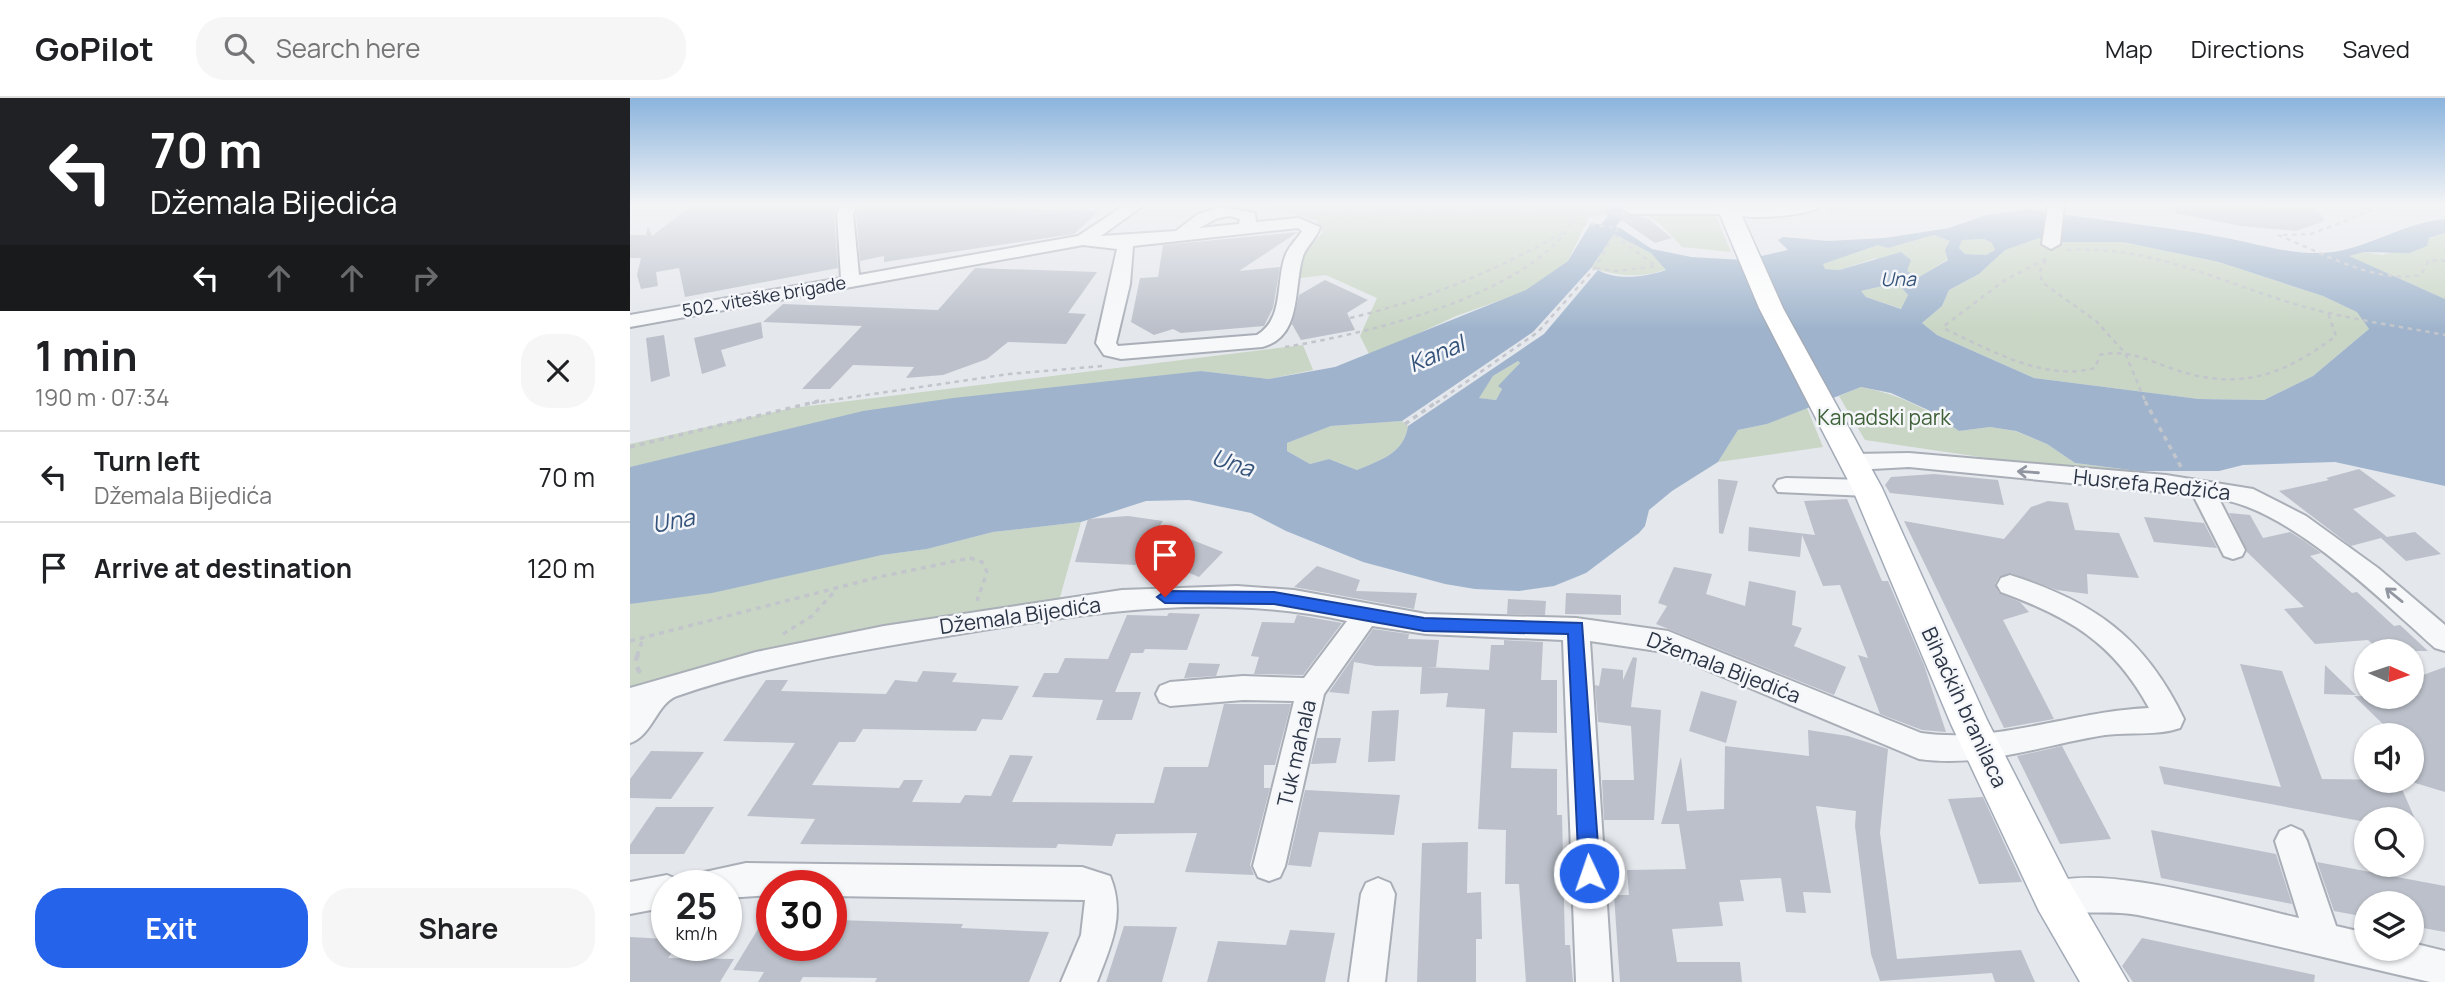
<!DOCTYPE html>
<html lang="en">
<head>
<meta charset="utf-8">
<style>
	body { margin:0; font-family:Manrope,sans-serif; background:#f6f6f6; color:#202124; height:100vh; display:flex; flex-direction:column; font-size:26px; white-space:nowrap }
	* { box-sizing:border-box; margin:0 }
	p { font-size:23px; color:#757577 }
	.icon { flex:none; width:38px; height:38px; fill:none; stroke:currentColor; stroke-width:2; stroke-linecap:round; stroke-linejoin:round }
	.map { position:relative; flex:1; overflow:hidden }
	.sheet { display:flex; flex-direction:column; background:#fff; width:630px }
	.sheet>* { flex:none }
	.hud { background:#202124; color:#fff; overflow:hidden }
	.needle { width:46px; rotate:93deg }
	.buttons { position:absolute; left:1724px; top:541px; display:grid; gap:14px }
	.buttons a { display:grid; place-items:center; width:70px; height:70px; border-radius:50%; background:#fff; box-shadow:0 2px 5px #0004; font-size:35px }
	.speed { position:absolute; left:21px; top:772px; display:flex; gap:14px; font-size:35px; font-weight:700; text-align:center }
	.speed>* { display:grid; place-content:center; width:91px; height:91px; border-radius:50%; background:#fff; box-shadow:0 2px 5px #0004; line-height:1 }
	.speed small { font-size:18px; font-weight:400 }
	.speed .limit { border:10px solid #d22; background:#fff; color:#111 }
	.pin { position:absolute; display:grid; place-items:center; width:60px; height:60px; color:#fff; margin:-72px -30px; border-radius:50% 50% 50% 0; rotate:-45deg; box-shadow:0 0 7px #0007 }
	.pin .icon { rotate:45deg }
	.me { position:absolute; width:77px; margin:-38px; rotate:357deg; stroke-linejoin:round; filter:drop-shadow(0 0 5px #0008) }
	.turn { display:flex; align-items:center; gap:24px; height:147px; padding:0 35px; font-size:32px }
	.turn .icon { width:91px; height:91px; stroke-width:2.5 }
	.turn b { display:block; font-size:49px; line-height:60px }
	.lanes { display:flex; align-items:center; height:66px; padding:0 35px; background:#0003; justify-content:center; gap:35px; direction:ltr }
	.lanes .off { opacity:.35 }
	.round { display:grid; place-items:center; flex:none; width:74px; height:74px; border-radius:28px; background:#f6f6f6 }
	.overview { display:flex; align-items:center; justify-content:space-between; height:119px; padding:0 35px }
	h1 { font-size:42px; font-weight:700; line-height:52px }
	.action { display:flex; gap:14px; margin-top:auto; padding:14px 35px }
	.action a { flex:1; height:80px; border-radius:28px; background:#2563eb; color:#fff; font-size:28px; font-weight:700; line-height:80px; text-align:center }
	.action a+a { background:#f6f6f6; color:#202124 }
	ul { padding:0; list-style:none }
	li { display:flex; align-items:center; gap:21px; height:91px; padding:0 35px; border-top:2px solid #e0e0e0 }
	li div { flex:1 }
	li b { display:block; font-size:26px }
	li em { font-style:normal }
	header { display:flex; align-items:center; gap:42px; box-sizing:border-box; height:98px; padding:0 35px; background:#fff; border-bottom:2px solid #e0e0e0 }
	header strong { font-size:33px }
	nav { display:flex; gap:38px; margin-inline-start:auto; font-size:24px }
	.search { width:490px; height:63px; background:#f6f6f6; display:flex; align-items:center; gap:18px; box-sizing:border-box; padding:0 24px; border-radius:28px; color:#757577; font-size:26px }
	main { display:flex; flex:1; min-height:0 }
	.map>svg:first-child { display:block }
</style>
</head>
<body>
<header>
<strong>GoPilot</strong>
<div class="search"><svg class="icon" aria-label="search" viewBox="0 0 24 24"><circle cx="10" cy="10" r="6"/><path d="M15 15l6 6"/></svg>Search here</div>
<nav><a>Map</a><a>Directions</a><a>Saved</a></nav>
</header>
<main>
<section class="sheet">
<div class="hud">
<div class="turn"><svg class="icon" aria-label="left" viewBox="0 0 24 24"><path d="M17 20v-9H6M10 6l-5 5 5 5"/></svg><div><b>70 m</b>Džemala Bijedića</div></div>
<div class="lanes"><svg class="icon" aria-label="left" viewBox="0 0 24 24"><path d="M17 20v-9H6M10 6l-5 5 5 5"/></svg><svg class="icon off" aria-label="ahead" viewBox="0 0 24 24"><path d="M12 20V5M6 11l6-6 6 6"/></svg><svg class="icon off" aria-label="ahead" viewBox="0 0 24 24"><path d="M12 20V5M6 11l6-6 6 6"/></svg><svg class="icon off" aria-label="right" viewBox="0 0 24 24"><path d="M7 20v-9h11M14 6l5 5-5 5"/></svg></div>
</div>
<div class="overview"><div><h1>1 min</h1><p>190 m · 07:34</p></div><a class="round"><svg class="icon" aria-label="close" viewBox="0 0 24 24"><path d="M6 6l12 12M18 6L6 18"/></svg></a></div>
<ul>
<li><svg class="icon" aria-label="left" viewBox="0 0 24 24"><path d="M17 20v-9H6M10 6l-5 5 5 5"/></svg><div><b>Turn left</b><p>Džemala Bijedića</p></div><em>70 m</em></li>
<li><svg class="icon" aria-label="arrive" viewBox="0 0 24 24"><path d="M6 21V4h12l-3 4 3 4H6"/></svg><div><b>Arrive at destination</b></div><em>120 m</em></li>
</ul>
<div class="action"><a>Exit</a><a>Share</a></div>
</section>
<div class="map">
<svg width="1815" height="884" viewBox="0 0 1815 884">
	<rect width="100%" height="100%" fill="#e4e7ec"/>
	<path fill="#c9d6c5" d="M644,107H1081L1101,154L1052,149C1014,107 1013,112 959,119L938,163L896,193L826,218L740,258L730,238L747,200L696,177L670,180L672,157L693,134L686,122L637,110Z
		M1815,135V201L1718,158L1734,154L1753,157Z
		M984,136L1021,155L1037,171C1010,181 988,178 961,170Z
		M1304,137L1320,143L1318,161L1288,180L1246,160L1209,172L1195,171L1192,166L1248,147L1258,150Z
		M1409,140L1434,144H1493L1589,164L1693,198L1728,214L1739,231L1683,278L1634,302L1569,301L1404,280L1307,237L1292,225L1312,208L1319,192L1349,176L1375,152Z
		M1354,141L1362,145L1365,153L1356,157L1335,156L1329,150L1332,142Z
		M1257,187L1270,188L1278,197L1272,211L1236,199L1231,193Z
		M673,247L683,272L639,281L571,273L61,356L0,369V346L162,310Z
		M888,263L890,265L869,288L872,291L866,302L848,300L863,278Z
		M1231,289C1269,296 1298,311 1329,333L1360,329L1385,333L1417,346L1445,365L1508,373L1513,383L1235,342L1209,298Z
		M1177,310L1193,349L1088,364L1108,332L1137,326Z
		M772,323L778,328C774,356 750,362 727,372L699,361L680,366L657,353V345L701,328Z
		M451,424L427,510L339,524L0,602V506L252,457L297,451L363,434Z"/>
	<path fill="#9fb4cc" fill-rule="evenodd" d="M1399,111C1463,122 1527,127 1591,139C1625,145 1656,156 1691,155C1734,154 1773,124 1815,121V135L1799,140L1797,148L1779,155L1734,154L1719,158L1815,201V388L1705,364L1613,367L1589,373H1508L1445,365L1417,346L1386,333L1360,329L1329,333L1298,312L1261,295L1231,289L1137,326L1108,332L1088,364L1042,393L1019,412L1015,428L1009,435L956,475L924,488L889,493L845,491L815,486L733,464L656,433L621,415L559,402L516,403L451,424L363,434L297,451L252,457L82,495L0,506V369L233,313L323,300L571,273L639,281L705,269L896,192L938,163L961,125L990,130L1022,151L1061,159L1114,162L1158,152L1148,142L1153,139L1198,143L1255,140L1319,130L1356,117ZM984,136L1021,155L1036,172C1016,179 987,183 968,172L914,236L778,328C774,356 750,362 727,372L699,361L680,366L657,353V345L701,328L772,323L903,234L961,170ZM1304,137L1320,143L1315,152L1318,162L1289,179L1277,173L1281,162L1271,154L1209,172L1195,171L1193,166L1248,147L1258,150ZM1409,140L1434,144H1493L1589,164L1693,198L1727,214L1739,231L1683,278L1634,302L1569,301L1404,280L1307,237L1292,225L1312,208L1319,192L1349,176L1375,152ZM1354,141L1362,145L1365,152L1356,157L1335,156L1329,150L1332,142ZM1257,187L1270,188L1278,197L1271,211L1236,199L1231,193ZM888,263L890,265L868,288L872,291L866,302L849,300L863,278Z"/>
	<g fill="none" stroke-linecap="round" stroke-linejoin="round">
		<path fill="#9fb4cc" fill-rule="evenodd" d="M976,107H992L993,120L964,154H952V148L977,119Z"/>
	</g>
	<path fill="#bbc0ca" d="M62,107H208L204,116L208,170L55,199L49,170L26,174L28,188L11,191L7,177L11,160H0V137H16L18,128L22,138Z
		M229,107H308L469,113L444,136L254,164V158L230,163L226,116Z
		M1546,107L1686,110L1695,123L1666,133L1611,128L1545,115Z
		M978,113L1017,120L1042,140L1025,145Z
		M668,134L609,173L650,169L643,210L634,228L551,235L543,231L524,237L501,224L510,180L528,179L533,147Z
		M345,170L467,174L438,215L456,216L436,246L378,244L357,261L313,277L276,280L284,269L223,267L200,291H172L232,228L133,224L153,206L308,212Z
		M695,182L738,202L717,215L725,232L671,242L662,226L669,197Z
		M131,224L133,240L91,252L96,268L72,276L64,240Z
		M34,237L40,278L21,284L16,240Z
		M1729,371L1766,398L1723,411L1757,439L1751,440L1785,434L1811,456L1776,463L1751,440L1721,448L1649,393L1699,382L1696,380Z
		M1304,376L1368,382L1374,407L1260,395L1255,387L1261,379Z
		M1088,381L1108,383L1093,436L1089,435Z
		M1217,401L1252,483H1258L1294,567L1316,634L1292,632L1250,616L1228,557L1238,560L1210,487L1193,488L1172,437L1170,459L1118,453L1119,429L1185,437L1174,403Z
		M1418,403L1438,405L1445,432L1489,435L1509,480L1457,476L1458,496L1427,492L1381,475L1369,479L1365,486L1369,495L1390,504L1399,514L1373,522L1424,621L1374,630L1274,423L1374,441L1401,409Z
		M1599,415L1620,417L1633,440L1660,434L1673,442L1691,455L1680,458L1722,495L1727,494L1764,528L1770,527L1798,553H1750L1738,542L1685,546L1654,511L1674,509L1617,454Z
		M498,418L533,423L529,429L593,454L569,479L511,455L506,467L445,464L458,421Z
		M1514,419L1574,425L1587,450L1524,444Z
		M687,468L730,482L726,493L787,495L784,511L664,489Z
		M1044,469L1082,476L1076,496L1115,508L1119,483L1166,493L1162,527L1172,530L1164,548L1216,569L1204,597L1026,526L1037,508L1028,505Z
		M936,495L991,497V517L935,516Z
		M878,501L916,503L915,517L877,516Z
		M539,515L570,516L557,552L515,551L513,555H501L485,594H511L502,622H466L473,602L402,599L414,575H428L435,560L478,561L497,517L537,518Z
		M667,517L712,525L673,577L624,576L629,559L621,558L632,524L664,525Z
		M743,531L779,536L778,541L809,542L806,569H796L859,572L861,547H874V542L913,544L911,582H927V635L883,634L881,670L927,671V717H932L935,847H940L943,884H896L889,786H875L876,732L848,731L855,611L816,609L818,595L790,596L792,569L746,568L724,564L719,596L699,594Z
		M1003,559L1007,560L1001,609L1031,612L1024,722H974L972,682H1004L1001,628L968,624L965,587L969,588L972,570L993,572V582Z
		M559,565L590,566L586,578L554,580Z
		M1610,566L1652,573L1692,681L1768,682L1785,721H1736V724L1534,686L1529,668L1651,689Z
		M1695,567L1726,597L1694,596Z
		M1815,569V694L1782,684V637H1767L1766,632L1757,630L1724,598L1782,600V581Z
		M293,573L327,575L322,584L389,588L372,622L352,621L346,633L233,631L225,644H209L182,687L269,690L274,682H293L282,704L330,705L335,697L361,698L380,657L403,658L382,704L524,705L534,669H578L594,606H661L645,667H634V690H640L620,767L624,777L555,774L567,735L486,736L482,748L428,746L426,750L170,746L185,721L117,718L165,645L93,643L136,582H158L151,593L256,596L265,582L287,584Z
		M1071,593L1107,603L1096,645L1059,633Z
		M769,612L765,663L738,664L742,613Z
		M1178,632L1218,638L1258,651L1250,735L1267,861L1391,852L1405,884H1365L1362,875L1250,883L1241,856L1225,728L1226,713L1186,708L1201,795L1173,794L1176,815L1156,814L1151,780L1110,782L1114,803L1089,804L1093,828L1042,831L1047,864H1110L1112,884H990L984,797H999L997,772L1056,771L1049,726H1031L1051,659L1057,713L1094,711L1095,648L1179,658Z
		M687,640H711L706,665L681,666Z
		M1432,648L1481,741L1430,746L1387,658Z
		M21,653L74,654L41,701L0,700V681Z
		M675,692L770,697L764,737L689,734L681,769L658,767Z
		M1353,699L1392,784L1349,786L1318,701Z
		M26,709H84L54,756H0V747Z
		M1521,732L1646,756L1662,806L1531,780Z
		M838,744L837,795L851,794L852,841H846V884H787L792,745Z
		M1687,764L1815,788V834L1782,828V805H1736V819L1704,813Z
		M142,808V847H201V832L206,822L333,826L331,830L419,834L399,884H245L247,880L173,879L170,884H128L134,874L103,872Z
		M494,828L547,829L532,884H476Z
		M660,832L705,835L695,884H577L588,843L656,847Z
		M0,839L37,841V847H47L38,860L104,861L90,884H0Z
		M1512,840L1685,877L1684,884H1503L1492,868Z"/>
	<g fill="none" stroke-linecap="round" stroke-linejoin="round">
		<g stroke="#a9aeb7" stroke-width="4">
			<path id="minor" d="M211,107H227L223,116L229,177L448,138L495,107H514L471,138L546,133L568,116L591,109L625,115L626,124L669,120L690,129C687,140 677,147 673,158C663,189 673,239 632,249L491,261L474,257L466,245L487,151L453,147L0,229V217L211,180L207,116ZM600,118L610,121L609,126L569,130L588,120ZM668,130L672,133C667,141 660,147 656,156C645,183 655,220 627,237L488,248L486,245L500,186L503,148Z
				M996,107H1103L1107,111L1099,116H1000L992,111Z
				M1418,107H1434L1430,146L1421,151L1412,146Z
				M1279,355L1536,377L1623,391L1676,418L1748,470L1815,527V553L1805,550C1750,501 1661,412 1589,401L1615,452L1612,458L1603,461L1594,458L1563,397L1279,369L1224,372L1216,369L1213,364L1216,359L1224,356Z
				M1156,380L1237,382L1245,384L1249,390L1245,396L1237,398L1148,394L1144,388L1148,382Z
				M1380,477C1465,504 1515,540 1554,621L1550,630C1527,638 1500,634 1475,637C1412,647 1354,670 1289,661L1034,554L960,543L982,884H946L933,542L796,536L742,528L694,596L655,768L650,779L639,783L628,779L623,768L664,603L613,602L540,608L530,604L526,596L530,588L540,584L613,578L674,580L717,523C582,493 450,516 317,538C227,553 134,568 47,598C27,605 22,638 0,645V590L126,554L254,528L492,492L607,488L664,492L796,516L946,520L1038,533L1291,635C1369,646 1442,613 1519,610C1483,544 1439,519 1371,494L1367,487L1371,480Z
				M1661,728L1672,733L1677,743L1706,828L1736,835V850H1782V845L1815,853V884H1800C1703,862 1605,837 1508,817C1479,811 1436,819 1412,809L1407,798L1412,787C1471,763 1606,806 1669,820L1645,743L1650,733Z
				M116,765L452,769L480,778C496,817 481,847 467,884H431L451,837L455,802L201,798V788H142V797L96,800V788H57L61,777Z
				M37,777L49,782L51,788H37V809L0,816V784Z
				M748,780L760,785L765,796L755,884H719L731,796L736,785Z"/>
		</g>
		<g stroke="#a3abb8" stroke-width="3">
			<path id="major" d="M1086,107H1192C1183,118 1126,121 1112,118L1153,210L1252,390L1357,622L1439,783L1498,884H1450L1409,813L1321,626L1222,390L1129,210Z"/>
		</g>
		<path stroke="#c2c5cb" stroke-width="2.5" stroke-dasharray="4.5 4.5" stroke-linecap="butt" d="M823,107L828,111L985,110
			M1720,107L1741,112
			M1199,112L1236,107
			M692,117L712,118L720,107
			M712,118L773,117L828,111L831,107
			M1648,137C1691,154 1744,186 1791,177L1799,162L1815,163
			M1653,137L1681,136L1743,112L1780,107
			M1437,152C1517,147 1584,181 1658,204C1709,220 1763,227 1815,237
			M1416,161L1375,182L1314,228L1315,231C1360,252 1415,284 1465,270L1470,257C1497,251 1518,262 1543,271C1610,294 1653,277 1706,238L1698,215
			M1416,162L1409,175L1413,185L1466,223L1495,255L1516,305
			M966,170L987,173L1026,168L985,138
			M720,220C797,202 866,172 935,134
			M655,249C735,236 881,201 934,136C940,129 943,116 947,107
			M182,305L379,276L473,268
			M806,305L908,234L965,170L988,130L945,125"/>
		<path stroke="#c2c5cb" stroke-width="3.5" stroke-dasharray="5 5" stroke-linecap="butt" d="M1515,303L1551,369
			M775,326L808,303
			M0,349L189,303
			M153,536L182,518L205,493
			M0,543L249,479L340,460L352,464L357,474L347,503
			M7,558L13,540"/>
		<path stroke="#c2c5cb" stroke-width="4.5" stroke-dasharray="7 7" stroke-linecap="butt" d="M8,556L5,565L10,575"/>
		<use href="#minor" fill="#f7f8fa" fill-rule="evenodd"/>
		<use href="#major" fill="#fff" fill-rule="evenodd"/>
	</g>
	<defs><path id="oneway-shaft" d="M-6 0H5M1.5-3L5.5 0L1.5 3" fill="none" stroke-width="1.6" stroke-linecap="round" stroke-linejoin="round" transform="scale(1.75)"/></defs>
	<g stroke="#9196a0">
		<use href="#oneway-shaft" transform="translate(1398 374) rotate(-176)"/>
		<use href="#oneway-shaft" transform="translate(1764 497) rotate(-141)"/>
	</g>
	<linearGradient id="sky" x2="0" y2="1"><stop stop-color="#8bb4dd"/><stop offset="0.46" stop-color="#f3f4f6"/><stop offset="1" stop-color="#f3f4f6" stop-opacity="0"/></linearGradient>
	<rect width="1815" height="231" fill="url(#sky)"/>
	<path fill="#2563eb" stroke="#184099" stroke-width="2" d="M535,493L644,494L794,520L952,525L970,775L967,783L959,786L952,783L949,775L938,536L794,533L644,506L535,505L527,499Z"/>
	<g text-anchor="middle" dominant-baseline="central" stroke-width="5" stroke-linejoin="round" paint-order="stroke">
		<g font-size="18" fill="#2b3445" stroke="#f4f6f9">
			<text transform="translate(134 198) rotate(-10)">502. viteške brigade</text>
		</g>
		<g font-size="19" font-style="italic" fill="#34527a" stroke="#f4f6f9">
			<text transform="translate(1268 181) rotate(-1)">Una</text>
		</g>
		<g font-size="21" fill="#3f6138" stroke="#f4f6f9">
			<text x="1254" y="319">Kanadski park</text>
		</g>
		<g font-size="21" fill="#2b3445" stroke="#f4f6f9">
			<text transform="translate(1522 386) rotate(6)">Husrefa Redžića</text>
			<text transform="translate(390 517) rotate(-8)">Džemala Bijedića</text>
			<text transform="translate(1094 569) rotate(21)">Džemala Bijedića</text>
			<text transform="translate(1335 609) rotate(65)">Bihaćkih branilaca</text>
			<text transform="translate(666 655) rotate(-77)">Tuk mahala</text>
		</g>
		<g font-size="23" font-style="italic" fill="#34527a" stroke="#f4f6f9">
			<text transform="translate(806 255) rotate(-23)">Kanal</text>
			<text transform="translate(603 364) rotate(18)">Una</text>
			<text transform="translate(43 422) rotate(-11)">Una</text>
		</g>
	</g>
</svg>
<div class="buttons">
<a><svg class="needle" viewBox="-14 -14 28 28"><path d="M0-13l5 13h-10z" fill="#e53935"/><path d="M0 13l5-13h-10z" fill="#757577"/></svg></a>
<a><svg class="icon" aria-label="sound" viewBox="0 0 24 24"><path d="M4 9h4l5-4v14l-5-4H4zM17 9q2 3 0 6"/></svg></a>
<a><svg class="icon" aria-label="search" viewBox="0 0 24 24"><circle cx="10" cy="10" r="6"/><path d="M15 15l6 6"/></svg></a>
<a><svg class="icon" aria-label="layers" viewBox="0 0 24 24"><path d="M12 4l9 5-9 5-9-5zM3 14l9 5 9-5"/></svg></a>
</div>
<div class="speed"><div>25<small>km/h</small></div><div class="limit">30</div></div>
<div class="pin" style="left:535px;top:499px;background:#d93025"><svg class="icon" aria-label="arrive" viewBox="0 0 24 24"><path d="M6 21V4h12l-3 4 3 4H6"/></svg></div>
<svg class="me" style="left:959px;top:775px" viewBox="-20 -20 40 40"><circle r="17" fill="#2563eb" stroke="#fff" stroke-width="3"/><path d="M0-11L8 9 0 5-8 9z" fill="#fff"/></svg>
</div>
</main>
</body>
</html>
